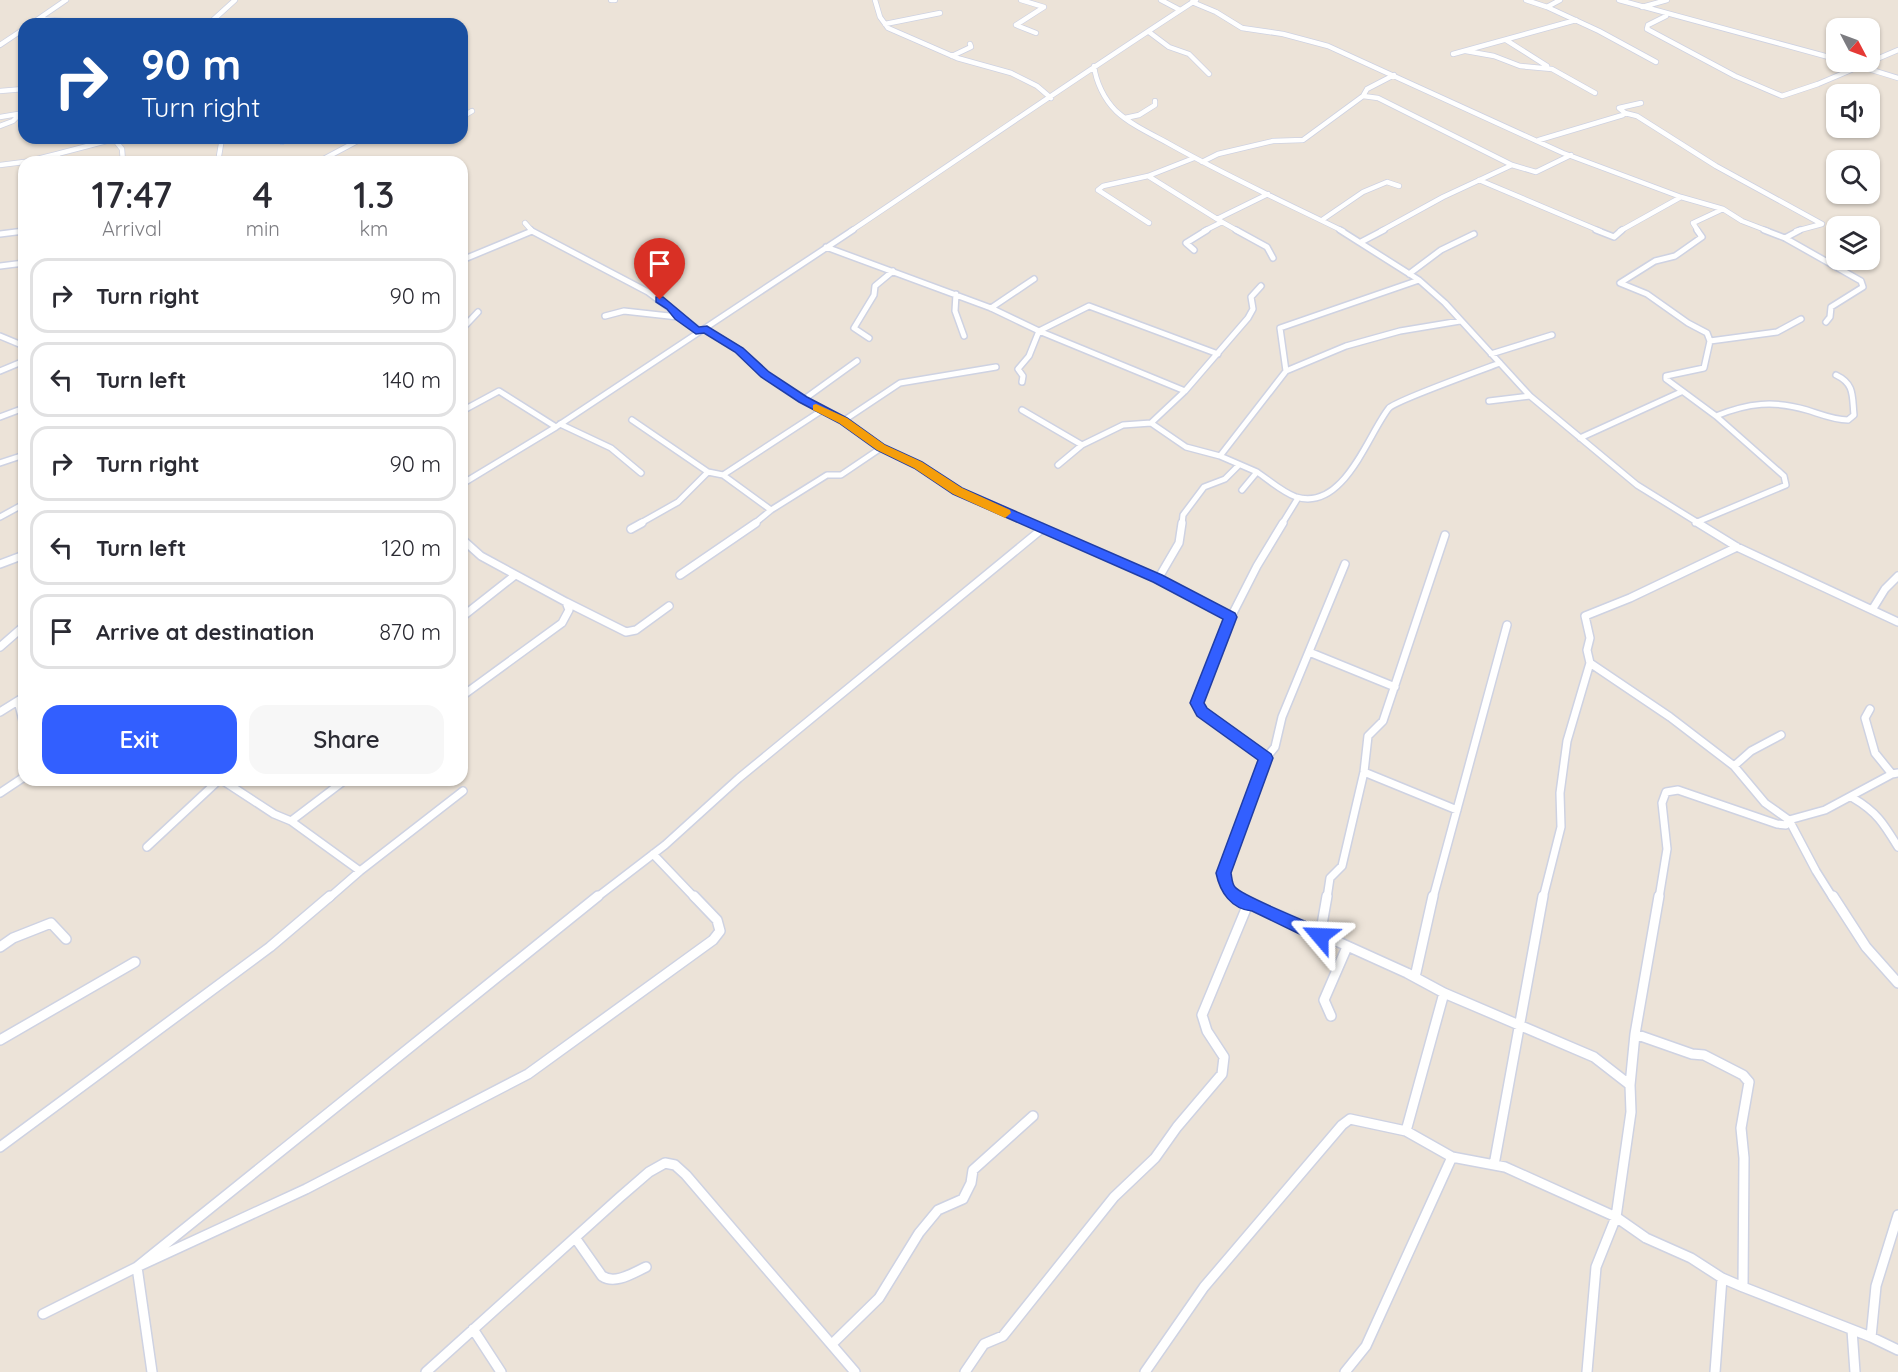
<!DOCTYPE html>
<html lang="en">
<head>
<meta charset="utf-8">
<style>
	body { margin:0; font-family:Quicksand,sans-serif; background:#f7f7f7; color:#2b2b33; height:100vh; display:flex; flex-direction:column; font-size:22px; white-space:nowrap }
	* { box-sizing:border-box; margin:0 }
	p { font-size:20px; color:#7c7c81 }
	.icon { flex:none; width:33px; height:33px; fill:none; stroke:currentColor; stroke-width:2; stroke-linecap:round; stroke-linejoin:round }
	.map { position:relative; flex:1; overflow:hidden }
	.drawer { position:absolute; left:18px; top:156px; width:450px; height:630px; display:flex; flex-direction:column; background:#fff; border-radius:18px; box-shadow:0 2px 4px #0004 }
	.drawer>* { flex:none }
	.banner { position:absolute; left:18px; top:18px; width:450px; height:126px; border-radius:18px; box-shadow:0 2px 4px #0004; background:#1a4fa0; color:#fff; overflow:hidden }
	.needle { width:39px; rotate:131deg }
	.buttons { position:absolute; left:1826px; top:18px; display:grid; gap:12px }
	.buttons a { display:grid; place-items:center; width:54px; height:54px; border-radius:12px; background:#fff; box-shadow:0 2px 4px #0004; font-size:30px }
	.pin { position:absolute; display:grid; place-items:center; width:51px; height:51px; color:#fff; margin:-62px -26px; border-radius:50% 50% 50% 0; rotate:-45deg; box-shadow:0 0 6px #0007 }
	.pin .icon { rotate:45deg }
	.me { position:absolute; width:66px; margin:-33px; rotate:296deg; stroke-linejoin:round; filter:drop-shadow(0 0 4px #0008) }
	.turn { display:flex; align-items:center; gap:21px; height:126px; padding:0 24px; font-size:27px }
	.turn .icon { width:78px; height:78px; stroke-width:2.5 }
	.turn b { display:block; font-size:42px; line-height:51px }
	.eta { display:flex; justify-content:space-evenly; align-items:center; height:102px; text-align:center }
	.eta b { font-size:36px; font-weight:600; line-height:42px }
	.primary-button { display:flex; gap:12px; margin-top:auto; padding:12px 24px }
	.primary-button a { flex:1; height:69px; border-radius:18px; background:#325fff; color:#fff; font-size:24px; font-weight:600; line-height:69px; text-align:center }
	.primary-button a+a { background:#f7f7f7; color:#2b2b33 }
	ul { padding:0; list-style:none }
	li { display:flex; align-items:center; gap:18px; height:75px; margin:0 12px 9px; padding:0 12px; border:3px solid #e1e1e2; border-radius:18px }
	li div { flex:1 }
	li b { display:block; font-size:22px }
	li em { font-style:normal }
	.map>svg:first-child { display:block }
</style>
</head>
<body>
<div class="map">
<svg width="1898" height="1372" viewBox="0 0 1898 1372">
	<rect width="100%" height="100%" fill="#ece3d8"/>
	<g fill="none" stroke-linecap="round" stroke-linejoin="round">
		<g stroke="#ced2e2" stroke-width="6">
			<path id="street-far3" d="M611,0H615
				M875,0L880,17L888,28L957,58L1011,73L1037,86L1051,98
				M1021,0L1044,7L1016,25L1036,33
				M1161,0L1180,10
				M1526,0L1547,7L1560,0
				M1619,0L1836,59
				M1192,2L1216,12L1242,28L1283,34L1328,46L1563,153L1681,197L1620,231
				M1547,7L1599,31L1656,62
				M1642,7L1667,0
				M1666,16L1648,25L1647,29L1735,76L1782,96L1818,84L1898,50
				M39,19L101,24
				M31,24L66,0
				M213,24V20L235,0
				M885,24L940,13
				M1149,32L1169,47L1189,54L1209,74
				M1506,40L1547,66
				M0,45L24,29
				M1466,51L1494,56L1520,66L1552,69L1595,93
				M1453,54L1576,20
				M952,56L971,47L970,44
				M1846,62L1898,78
				M1094,66C1096,82 1104,99 1116,111C1130,124 1149,133 1166,142C1224,175 1284,202 1343,231
				M0,91L24,89
				M1363,96L1378,98L1512,165
				M1625,113L1637,116L1716,166L1822,224L1796,231
				M0,117L24,113
				M462,117L472,111
				M1125,118L1139,115L1155,105V101
				M0,126L13,121L20,114
				M170,138H190
				M114,139L122,149L123,162
				M1539,140L1623,115L1625,113L1619,108L1641,103
				M282,142L283,138
				M57,154L118,138
				M25,162L57,154L60,162
				M218,162L222,138
				M318,162L363,138
				M1202,162L1218,154L1273,141L1303,140L1363,96L1367,89L1394,75
				M0,165L24,162
				M1148,176L1222,222L1204,231
				M1479,180L1600,231
				M1681,197L1723,209L1742,221L1768,231
				M1217,219L1268,194
				M1322,220L1363,192L1387,182L1399,186
				M1222,222L1238,231
				M525,223L532,231
				M1149,223L1098,190L1103,186L1148,176L1194,158
				M851,231C966,154 1080,75 1196,0
				M1381,231L1443,197L1512,165L1536,172L1571,155
				M1698,231L1693,223L1723,209"/>
		</g>
		<g stroke="#ced2e2" stroke-width="8">
			<path id="street-far2" d="M1236,230L1267,247L1273,258
				M1340,230L1419,280L1445,303L1530,396L1637,485L1700,524
				M1596,230L1614,237L1622,230
				M1697,230L1702,237L1675,256L1655,261L1620,283L1647,294L1688,323L1707,333L1710,341L1704,368L1666,376V379L1716,416C1748,403 1774,400 1807,410C1820,414 1834,420 1848,420L1854,415C1852,396 1855,384 1836,375
				M1764,230L1785,238L1861,281L1863,287L1831,307L1830,317L1826,322
				M532,231L648,292L700,331
				M0,234L24,231
				M1785,238L1800,230
				M1361,242L1384,230
				M826,247L991,308L1039,331L1185,391L1151,423L1186,447L1220,456L1286,371L1346,346L1400,331L1460,321
				M1194,250L1186,243L1207,230
				M462,260L532,231L531,230
				M0,266L24,263
				M1409,274L1441,250L1474,234
				M956,294L955,311L964,336
				M991,308L1034,279
				M605,316L624,311L678,317
				M462,329L478,312
				M704,329L739,350L765,374L803,400L843,421L881,448L918,465L958,491L1034,524
				M0,336L24,346
				M869,338L854,328L874,295L875,286L893,271
				M1710,341L1777,332L1801,319
				M1491,354L1552,335
				M0,371L24,361
				M1286,371L1280,328L1419,280
				M1022,382L1023,376L1018,369L1029,356L1039,331L1089,306L1218,354
				M1185,391L1248,318L1253,309L1251,297L1261,286
				M803,400L857,361
				M1489,401L1530,396
				M1022,410L1082,445L1123,425L1151,423
				M462,411L499,391L556,427
				M0,417L24,408
				M632,420L708,472
				M843,421L900,383L996,367
				M560,424L611,448L641,473
				M1580,438L1681,392
				M1220,456L1257,472L1242,490
				M0,463L24,455
				M1058,465L1082,445
				M1257,472C1269,480 1282,492 1296,497C1344,512 1368,434 1389,408C1395,401 1484,369 1500,363
				M723,475L821,411
				M462,484L556,427L853,230
				M0,517L24,504
				M1695,523L1786,485L1784,476L1716,416
				M639,524L678,502L708,472L723,475L771,510
				M754,524L771,510L827,475H841L881,448
				M1182,524L1183,515L1204,487L1225,479L1239,465
				M1282,524L1298,498"/>
		</g>
		<g stroke="#ced2e2" stroke-width="10">
			<path id="street-far1" d="M1030,523L1158,579L1231,617
				M1698,523L1737,547L1898,622
				M631,529L642,523
				M462,539L481,556L566,602L569,610L562,623L462,696
				M0,564L24,555
				M680,575L756,523
				M1158,579L1179,543L1182,523
				M566,602L626,632L636,630L669,606
				M1872,610L1885,589L1898,576
				M462,617L514,576
				M0,647L24,626
				M1309,652L1395,687
				M1590,663L1670,717L1734,766L1765,803L1789,820L1825,810L1892,774L1898,773
				M18,701L24,725
				M1870,709L1865,718L1875,753L1892,774
				M0,712L24,697
				M1266,758L1202,712L1197,703L1231,617L1257,566L1283,523
				M1734,766L1751,751L1781,735
				M1364,772L1457,810
				M222,780L274,814L291,821L345,780
				M0,793L24,777
				M1853,798C1877,812 1884,824 1898,847
				M291,821L360,871L463,791
				M147,847L219,780
				M653,854L695,898
				M329,898L360,871
				M596,898L665,845L739,778L1042,529
				M1238,898L1230,892L1224,873L1266,758L1275,747L1282,717L1345,564
				M1327,898L1330,878L1342,866L1364,772L1368,736L1383,721L1445,535
				M1433,898L1507,625
				M1543,898L1561,827L1560,793L1567,741L1590,663L1587,650L1590,638L1585,616L1630,598L1737,547
				M1659,898L1667,849L1662,803L1666,792L1678,790L1777,824L1786,825L1789,820L1816,871L1833,898"/>
		</g>
		<g stroke="#ced2e2" stroke-width="12">
			<path id="street" d="M1236,896L1248,904L1281,916L1407,973L1444,993L1594,1057L1630,1085
				M1833,896L1866,947L1898,983
				M1320,936L1327,896
				M0,947L13,938L51,923L66,939
				M1415,977L1433,896
				M1444,993L1406,1131L1452,1157L1505,1167L1616,1217L1646,1238L1691,1258L1722,1278L1743,1287L1744,1158L1741,1128L1749,1082L1743,1075L1704,1055L1692,1054L1635,1034
				M1331,1016L1324,1000L1347,947
				M0,1040L135,962
				M0,1147L270,947L330,896
				M1494,1165L1543,896
				M576,1239L602,1276C615,1285 633,1273 646,1267
				M1743,1287L1871,1337L1898,1350
				M43,1314L137,1267L306,1189L528,1074L713,940L720,931L717,920L694,896
				M473,1329L501,1372
				M1852,1330L1855,1372
				M1871,1337L1876,1286L1898,1215
				M832,1344L879,1298L919,1233L938,1210L963,1199L971,1183L973,1170L1033,1116
				M152,1372L137,1267L598,896
				M426,1372L619,1198L649,1172L665,1163L675,1165L686,1175L855,1372
				M965,1372L984,1344L1003,1336L1114,1197L1155,1158L1177,1127L1222,1074L1224,1057L1207,1031L1202,1015L1248,904
				M1145,1372L1204,1287L1342,1125L1350,1119L1406,1131
				M1345,1372L1366,1346L1452,1157
				M1587,1372L1596,1267L1616,1217L1631,1112L1630,1085L1635,1034L1659,896
				M1715,1372L1722,1278"/>
		</g>
		<use href="#street-far3" stroke="#fff" stroke-width="4.5"/>
		<use href="#street-far2" stroke="#fff" stroke-width="5"/>
		<use href="#street-far1" stroke="#fff" stroke-width="7"/>
		<use href="#street" stroke="#fff" stroke-width="9"/>
	</g>
	<path fill="#325fff" stroke="#203ea6" stroke-width="1.5" d="M656,297H663L699,327L707,326L743,348L769,372L807,397L847,418L885,445L922,462L962,488L1162,575L1235,613L1237,617L1204,703L1207,708L1271,754L1273,758L1231,873C1232,878 1232,884 1235,887C1242,896 1310,923 1326,930L1328,936L1326,941L1320,943L1314,941L1252,911C1231,909 1220,892 1216,873L1258,760L1197,716L1190,703L1223,619L1153,582L953,494L914,468L877,450L839,423L799,402L761,377L735,352L704,333L696,334L675,319L667,309L656,302Z"/>
	<path fill="#f59e0b" d="M816,404L847,418L885,445L922,462L962,488L1010,510L1011,513L1005,518L1001,516L953,494L914,468L877,450L839,423L813,410V405Z"/>
</svg>
<div class="buttons">
<a><svg class="needle" viewBox="-14 -14 28 28"><path d="M0-13l5 13h-10z" fill="#e53935"/><path d="M0 13l5-13h-10z" fill="#7c7c81"/></svg></a>
<a><svg class="icon" aria-label="sound" viewBox="0 0 24 24"><path d="M4 9h4l5-4v14l-5-4H4zM17 9q2 3 0 6"/></svg></a>
<a><svg class="icon" aria-label="search" viewBox="0 0 24 24"><circle cx="10" cy="10" r="6"/><path d="M15 15l6 6"/></svg></a>
<a><svg class="icon" aria-label="layers" viewBox="0 0 24 24"><path d="M12 4l9 5-9 5-9-5zM3 14l9 5 9-5"/></svg></a>
</div>
<div class="pin" style="left:660px;top:300px;background:#d93025"><svg class="icon" aria-label="arrive" viewBox="0 0 24 24"><path d="M6 21V4h12l-3 4 3 4H6"/></svg></div>
<svg class="me" style="left:1320px;top:936px" viewBox="-20 -20 40 40"><path d="M0-17L14 15 0 8-14 15z" fill="#325fff" stroke="#fff" stroke-width="4"/></svg>
<div class="banner">
<div class="turn"><svg class="icon" aria-label="right" viewBox="0 0 24 24"><path d="M7 20v-9h11M14 6l5 5-5 5"/></svg><div><b>90 m</b>Turn right</div></div>
</div>
<section class="drawer">
<div class="eta">
<div><b>17:47</b><p>Arrival</p></div>
<div><b>4</b><p>min</p></div>
<div><b>1.3</b><p>km</p></div>
</div>
<ul>
<li><svg class="icon" aria-label="right" viewBox="0 0 24 24"><path d="M7 20v-9h11M14 6l5 5-5 5"/></svg><div><b>Turn right</b></div><em>90 m</em></li>
<li><svg class="icon" aria-label="left" viewBox="0 0 24 24"><path d="M17 20v-9H6M10 6l-5 5 5 5"/></svg><div><b>Turn left</b></div><em>140 m</em></li>
<li><svg class="icon" aria-label="right" viewBox="0 0 24 24"><path d="M7 20v-9h11M14 6l5 5-5 5"/></svg><div><b>Turn right</b></div><em>90 m</em></li>
<li><svg class="icon" aria-label="left" viewBox="0 0 24 24"><path d="M17 20v-9H6M10 6l-5 5 5 5"/></svg><div><b>Turn left</b></div><em>120 m</em></li>
<li><svg class="icon" aria-label="arrive" viewBox="0 0 24 24"><path d="M6 21V4h12l-3 4 3 4H6"/></svg><div><b>Arrive at destination</b></div><em>870 m</em></li>
</ul>
<div class="primary-button"><a>Exit</a><a>Share</a></div>
</section>
</div>
</body>
</html>
